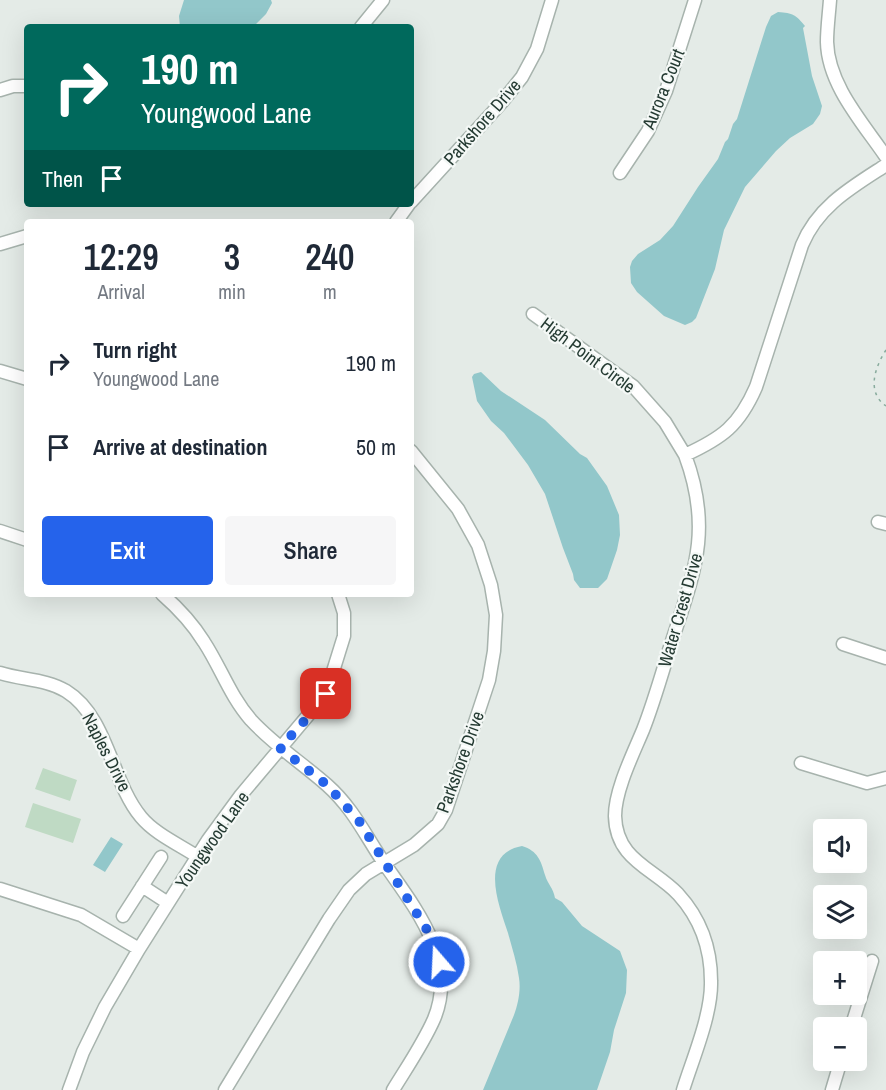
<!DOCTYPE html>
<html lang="en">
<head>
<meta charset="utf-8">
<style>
	body { margin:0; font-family:"Archivo Narrow",sans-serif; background:#f6f6f7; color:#1f2937; height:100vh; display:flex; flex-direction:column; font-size:22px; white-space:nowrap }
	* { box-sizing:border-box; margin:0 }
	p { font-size:20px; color:#747a83 }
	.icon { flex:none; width:33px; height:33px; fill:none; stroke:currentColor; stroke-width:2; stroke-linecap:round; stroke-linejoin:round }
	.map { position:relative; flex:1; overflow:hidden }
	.side { position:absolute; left:24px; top:219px; width:390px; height:378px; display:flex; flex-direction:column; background:#fff; border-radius:6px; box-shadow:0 6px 24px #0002 }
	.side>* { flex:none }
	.hud { position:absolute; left:24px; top:24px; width:390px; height:183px; border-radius:6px; box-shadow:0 6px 24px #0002; background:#00695c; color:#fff; overflow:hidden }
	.fabs { position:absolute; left:813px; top:819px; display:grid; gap:12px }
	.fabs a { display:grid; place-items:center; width:54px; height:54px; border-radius:6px; background:#fff; box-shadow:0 6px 24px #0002; font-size:30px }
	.pin { position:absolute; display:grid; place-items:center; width:51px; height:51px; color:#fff; margin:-26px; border-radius:12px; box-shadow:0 3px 9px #0006 }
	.me { position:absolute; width:66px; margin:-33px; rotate:341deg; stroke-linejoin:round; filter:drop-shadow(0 0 4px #0008) }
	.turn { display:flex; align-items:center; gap:21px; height:126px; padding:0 18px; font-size:27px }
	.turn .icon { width:78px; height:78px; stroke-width:2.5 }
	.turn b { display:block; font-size:42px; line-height:51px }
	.then { display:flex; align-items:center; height:57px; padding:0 18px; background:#0003; gap:12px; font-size:22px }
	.eta { display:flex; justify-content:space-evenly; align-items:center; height:102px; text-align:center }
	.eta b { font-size:36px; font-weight:600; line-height:42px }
	.primary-button { display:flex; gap:12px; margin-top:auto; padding:12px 18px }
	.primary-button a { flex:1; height:69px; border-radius:6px; background:#2563eb; color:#fff; font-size:24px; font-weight:600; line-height:69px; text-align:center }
	.primary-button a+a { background:#f6f6f7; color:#1f2937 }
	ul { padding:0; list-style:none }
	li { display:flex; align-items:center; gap:18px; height:84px; padding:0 18px }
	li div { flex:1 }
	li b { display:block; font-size:22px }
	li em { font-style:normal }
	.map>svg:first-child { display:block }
</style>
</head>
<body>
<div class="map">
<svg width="886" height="1090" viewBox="0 0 886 1090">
	<rect width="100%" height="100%" fill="#e4ebe7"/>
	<path fill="#bfdac4" d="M43,768L77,780L70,801L35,789Z
		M33,803L81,819L73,843L25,827Z"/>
	<path fill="#92c7ca" d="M184,0H271L272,3L266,14L253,27H180L179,16Z
		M778,12C793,13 796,15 805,26L803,28L812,76L822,106L820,114L813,124L790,138L776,151L745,187L724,230L715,269L696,318L692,322L685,325L664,316L637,292L631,283L630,267L632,261L638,254L660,240L673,226L698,187L718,159L725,142L728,139L733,124L737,119L766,27L771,16Z
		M481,372L501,391L545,420L580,454L587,458L607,486L619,515L620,535L617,550L607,579L598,588H580L574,580L573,574L563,548L545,494L528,465L504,433L491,421L477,401L472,377L474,374Z
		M111,837L123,844L105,872L93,865Z
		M522,846C538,851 541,861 545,875C548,885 553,887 555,898L562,902L582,926L620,951L627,970L626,993L614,1030L610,1052L597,1090H483L514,1015C518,1004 521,990 519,978C517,963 512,948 508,933C499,906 478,854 522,846Z"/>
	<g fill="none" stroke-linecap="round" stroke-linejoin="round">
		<g stroke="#a7b3ad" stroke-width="15">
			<path id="minor" d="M830,0C829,14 827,28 827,42C828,85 863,123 886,157
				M361,27L383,0
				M0,90L13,86H27
				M620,173L648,131L666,91L695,0
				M411,202L502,102L522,77L537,49L552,0
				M396,222L409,204
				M0,244L27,236
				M533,314L633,386L665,422L685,455
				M0,371L27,379
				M878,522L886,524
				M0,531L27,540
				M162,594C178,608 193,624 204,642C221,668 230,696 251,720C274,745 302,763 327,785C354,809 366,837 386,866C417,910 458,962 434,1019C423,1044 407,1067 393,1090
				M843,644L886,658
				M0,673C22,680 46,679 66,691C108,717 111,781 141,817C155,834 180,845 198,857
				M801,763L867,783L886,778
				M142,886L168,903
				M0,889L81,915L139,949
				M123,916L161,857
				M851,1028L872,961
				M69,1090L83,1052L105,1007L139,949L208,840L241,795L326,694L344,636V613L338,594
				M225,1090L329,919L349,890L366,874L414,845L438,824L446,810L489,680L494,651L496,615L491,585L478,545L458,509L411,451
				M683,1090C693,1058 712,1014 711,981C711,948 700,918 678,894C653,868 616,860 615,816C615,790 633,754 643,730C654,702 662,673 671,644C694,573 713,530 685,455C722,438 739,426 756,387L802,245C818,206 852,187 886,165
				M832,1090L841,1060"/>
		</g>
		<path stroke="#88ab9d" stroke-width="1.5" stroke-dasharray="3 4.5" stroke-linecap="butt" d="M886,350C875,367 866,392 886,406"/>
		<use href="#minor" stroke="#fff" stroke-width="12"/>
	</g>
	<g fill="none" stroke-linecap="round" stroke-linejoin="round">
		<path stroke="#2563eb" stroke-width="10" stroke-dasharray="0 18" d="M326,694L316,708L280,748L327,785L359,821L429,933L439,962"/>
	</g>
	<g text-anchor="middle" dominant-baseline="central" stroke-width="4.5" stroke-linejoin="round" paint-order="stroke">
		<g font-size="18" fill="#253b33" stroke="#f4f8f6">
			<text transform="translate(663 89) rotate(-68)">Aurora Court</text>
			<text transform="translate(482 122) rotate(-49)">Parkshore Drive</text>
			<text transform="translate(588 355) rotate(37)">High Point Circle</text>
			<text transform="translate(680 610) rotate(-74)">Water Crest Drive</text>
			<text transform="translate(107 752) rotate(63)">Naples Drive</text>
			<text transform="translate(460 762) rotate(-70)">Parkshore Drive</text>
			<text transform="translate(212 840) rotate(-55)">Youngwood Lane</text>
		</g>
	</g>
</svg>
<div class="fabs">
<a><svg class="icon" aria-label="sound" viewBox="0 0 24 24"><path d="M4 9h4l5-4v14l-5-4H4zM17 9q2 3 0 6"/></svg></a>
<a><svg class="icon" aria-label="layers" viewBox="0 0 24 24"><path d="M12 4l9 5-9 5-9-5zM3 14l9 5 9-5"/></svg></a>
<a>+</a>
<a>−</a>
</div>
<div class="pin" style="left:326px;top:694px;background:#d93025"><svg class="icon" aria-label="arrive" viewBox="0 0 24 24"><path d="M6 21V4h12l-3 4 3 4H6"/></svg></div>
<svg class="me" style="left:439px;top:962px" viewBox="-20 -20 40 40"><circle r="17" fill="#2563eb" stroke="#fff" stroke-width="3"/><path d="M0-11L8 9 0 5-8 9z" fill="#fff"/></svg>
<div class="hud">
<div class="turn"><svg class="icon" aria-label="right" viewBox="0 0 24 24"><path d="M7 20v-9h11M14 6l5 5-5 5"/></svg><div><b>190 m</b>Youngwood Lane</div></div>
<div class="then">Then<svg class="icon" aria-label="arrive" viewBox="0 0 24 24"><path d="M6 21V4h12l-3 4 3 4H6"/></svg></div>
</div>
<section class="side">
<div class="eta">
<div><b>12:29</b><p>Arrival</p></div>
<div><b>3</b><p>min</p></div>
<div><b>240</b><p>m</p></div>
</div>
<ul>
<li><svg class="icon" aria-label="right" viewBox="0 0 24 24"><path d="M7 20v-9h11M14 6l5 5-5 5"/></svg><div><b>Turn right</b><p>Youngwood Lane</p></div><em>190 m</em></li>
<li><svg class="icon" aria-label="arrive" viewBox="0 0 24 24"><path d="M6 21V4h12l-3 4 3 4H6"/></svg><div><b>Arrive at destination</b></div><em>50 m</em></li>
</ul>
<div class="primary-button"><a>Exit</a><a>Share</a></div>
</section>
</div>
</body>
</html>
